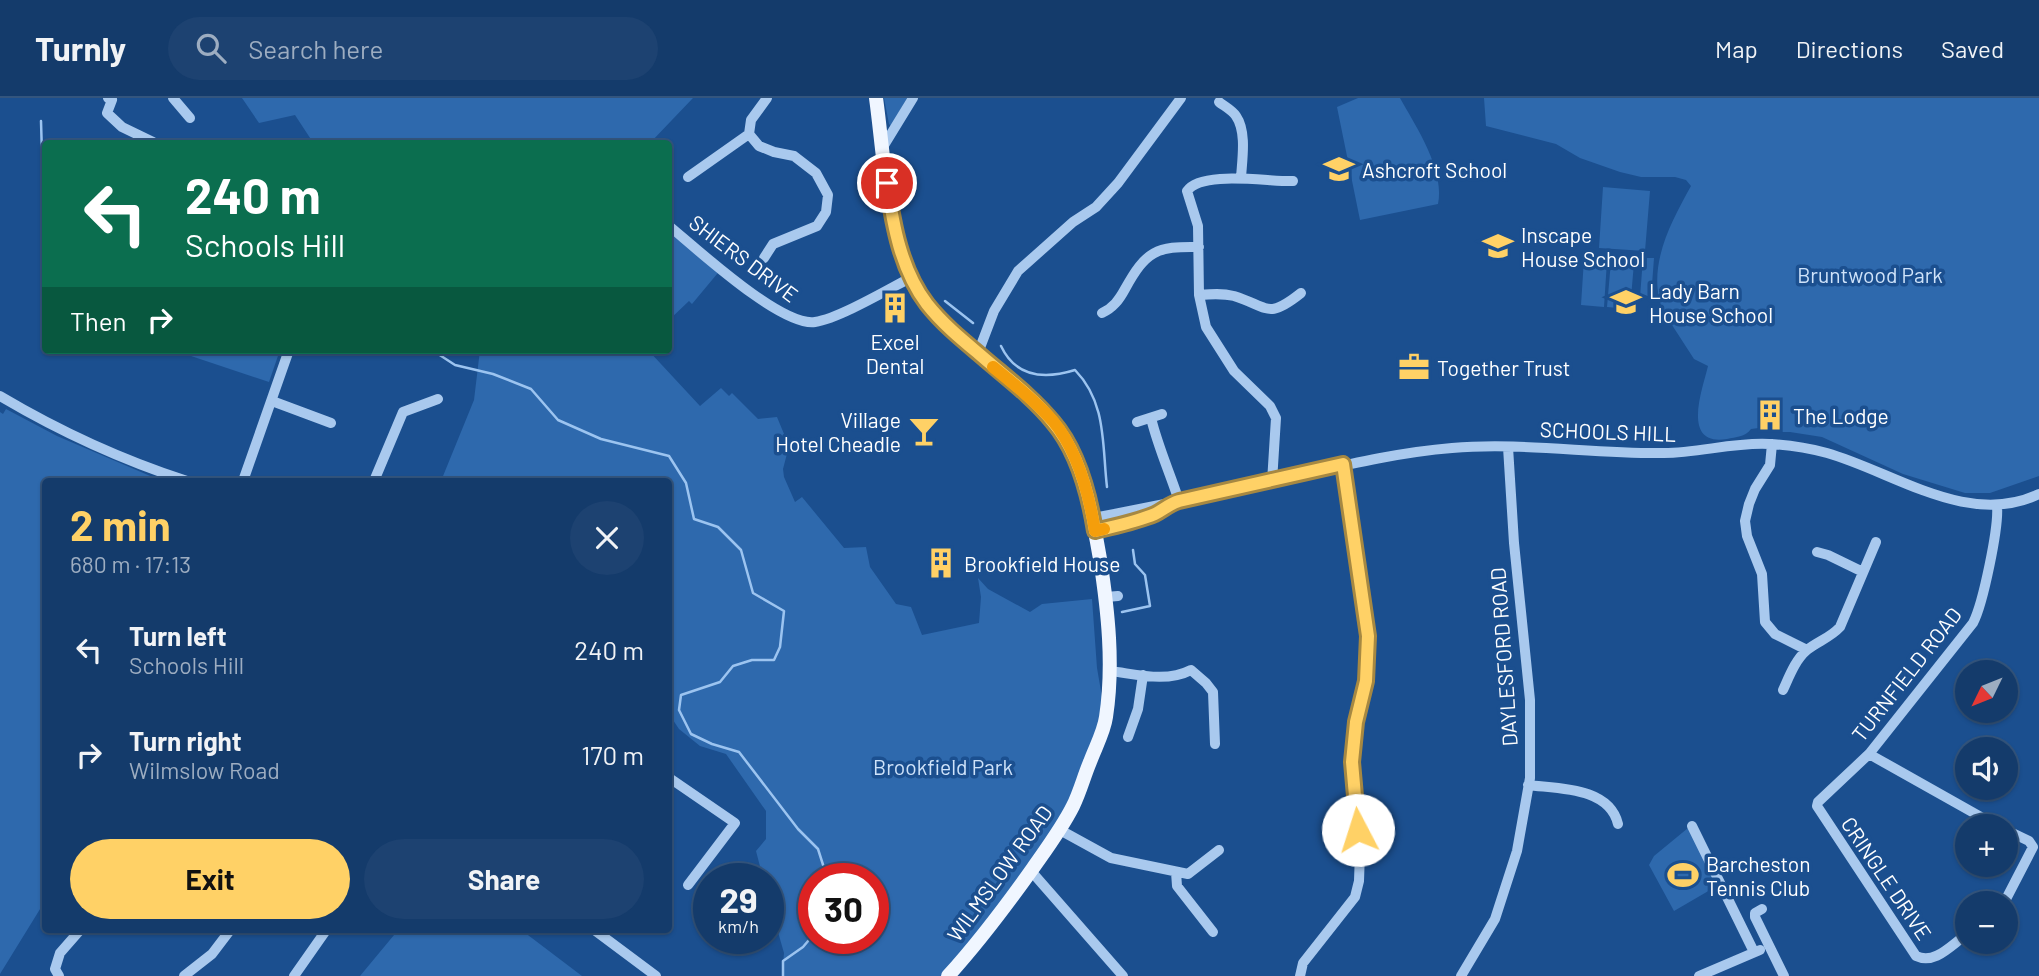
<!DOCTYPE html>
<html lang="en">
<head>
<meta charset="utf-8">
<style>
	body { margin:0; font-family:Barlow,sans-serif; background:#1d4271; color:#f1f3f6; height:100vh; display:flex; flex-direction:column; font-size:26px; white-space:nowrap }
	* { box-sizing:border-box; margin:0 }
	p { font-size:23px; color:#9dadc1 }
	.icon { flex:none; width:38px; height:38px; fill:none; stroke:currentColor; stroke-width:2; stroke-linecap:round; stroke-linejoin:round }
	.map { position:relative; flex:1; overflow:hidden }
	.drawer { position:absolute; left:42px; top:380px; width:630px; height:455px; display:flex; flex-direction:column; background:#143b6b; border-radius:7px; box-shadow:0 2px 5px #0004,0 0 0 2px #33557e }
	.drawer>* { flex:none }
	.banner { position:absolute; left:42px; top:42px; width:630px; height:214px; border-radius:7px; box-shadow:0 2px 5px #0004,0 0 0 2px #33557e; background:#0b6e4f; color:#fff; overflow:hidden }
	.needle { width:46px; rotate:227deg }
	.controls { position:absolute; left:1955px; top:562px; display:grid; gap:14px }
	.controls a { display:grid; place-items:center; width:63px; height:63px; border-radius:50%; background:#143b6b; box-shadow:0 2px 5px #0004,0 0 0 2px #33557e; font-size:35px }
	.speed { position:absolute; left:693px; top:765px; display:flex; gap:14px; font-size:35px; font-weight:700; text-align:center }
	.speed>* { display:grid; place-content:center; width:91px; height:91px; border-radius:50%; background:#143b6b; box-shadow:0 2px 5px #0004,0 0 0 2px #33557e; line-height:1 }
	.speed small { font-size:18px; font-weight:400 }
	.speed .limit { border:10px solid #d22; background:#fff; color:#111 }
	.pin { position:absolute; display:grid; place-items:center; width:60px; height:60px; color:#fff; margin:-30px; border:4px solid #fff; border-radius:50%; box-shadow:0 2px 7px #0007 }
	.me { position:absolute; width:77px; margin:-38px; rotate:355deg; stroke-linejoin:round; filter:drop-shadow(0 0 5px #0008) }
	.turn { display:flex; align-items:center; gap:24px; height:147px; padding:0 28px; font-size:32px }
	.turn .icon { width:91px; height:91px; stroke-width:2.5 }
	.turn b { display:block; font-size:49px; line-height:60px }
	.then { display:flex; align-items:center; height:66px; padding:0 28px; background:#0003; gap:14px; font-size:26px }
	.round { display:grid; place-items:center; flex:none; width:74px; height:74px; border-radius:37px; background:#1d4271 }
	.headline { display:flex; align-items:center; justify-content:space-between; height:119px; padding:0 28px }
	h1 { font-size:42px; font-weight:700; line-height:52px; color:#ffd166 }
	.action { display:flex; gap:14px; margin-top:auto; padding:14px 28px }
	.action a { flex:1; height:80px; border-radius:42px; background:#ffd166; color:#111; font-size:28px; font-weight:700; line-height:80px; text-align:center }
	.action a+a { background:#1d4271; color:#f1f3f6 }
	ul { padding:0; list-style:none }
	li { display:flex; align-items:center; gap:21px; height:105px; padding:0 28px }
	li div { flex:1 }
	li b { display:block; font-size:26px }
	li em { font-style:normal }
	header { display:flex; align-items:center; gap:42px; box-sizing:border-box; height:98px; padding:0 35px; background:#143b6b; border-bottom:2px solid #33557e }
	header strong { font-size:33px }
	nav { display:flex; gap:38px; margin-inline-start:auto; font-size:24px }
	.search { width:490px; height:63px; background:#1d4271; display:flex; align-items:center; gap:18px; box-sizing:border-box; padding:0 24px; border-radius:38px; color:#9dadc1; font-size:26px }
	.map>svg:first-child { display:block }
</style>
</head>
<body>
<header>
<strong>Turnly</strong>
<div class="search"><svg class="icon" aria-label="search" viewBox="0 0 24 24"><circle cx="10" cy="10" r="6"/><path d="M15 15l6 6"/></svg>Search here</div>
<nav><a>Map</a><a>Directions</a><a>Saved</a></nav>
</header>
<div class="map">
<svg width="2039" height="878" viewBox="0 0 2039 878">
	<rect width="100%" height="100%" fill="#1b4f8f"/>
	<path fill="#2e69ad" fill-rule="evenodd" d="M242,0H693L650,45L314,46L295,17L259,25Z
		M884,0H907L891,28L889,26Z
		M1358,0H1400C1416,29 1445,71 1438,106L1360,122L1337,9Z
		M1484,0H2039V378L1990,395H1965L1903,376L1822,339L1790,334H1764L1759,330L1751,331C1745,339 1736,339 1727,341C1680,349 1703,290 1708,268L1694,261L1672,227V220L1665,217C1644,173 1670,126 1691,88L1686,82L1675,79H1641L1620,74L1580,60L1556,46L1486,28Z
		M1603,89L1650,93L1645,153L1599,150Z
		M669,127L722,170L692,206L689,203L669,222Z
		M1643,160H1654L1651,200L1640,199Z
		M1584,161L1607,163L1604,209L1581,207Z
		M1611,163L1634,165L1630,211L1607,209Z
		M193,252H280L269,284L191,258Z
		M480,252H648L700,308L721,290L729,298L732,295L758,321L777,319L789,348L783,371L784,379L795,404L802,399L844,450L866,449L870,469L896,506L911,509L922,537L979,525L981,499L978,480L988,491L1030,514L1042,506L1092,501L1097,570L1106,622L1060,732L948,878H782L784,855L768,799V780H763L756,753L766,741V713L726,656L700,648L679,631L669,616L668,383H441L474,302ZM814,780H873V840H814Z
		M6,311L57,338L162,383H46L45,803L0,876V314L3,316Z
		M1688,730L1717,788L1674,813L1649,767L1654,758Z
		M399,831H520L582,878H360Z"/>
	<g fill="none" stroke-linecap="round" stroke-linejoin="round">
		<path stroke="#9cc4f0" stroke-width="2.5" d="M41,23L42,57L46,69
			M945,203L973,225
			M1001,248C1016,280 1046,281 1075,272C1107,305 1102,347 1107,389
			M432,252L455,267L493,276L531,291L558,322L601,341L669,358L686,385L694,421L718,429L741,452L753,495L784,513L780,549L774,562H752L733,568L720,584L681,597L679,612L691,636L712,646L739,654L798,731L818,751L825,773L823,780
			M1122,514L1150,508L1145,477L1135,466L1133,452
			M783,878V863L803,849L814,836"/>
		<path stroke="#a9c9ee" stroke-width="10" d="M108,0L112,2L107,15L122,29L153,44
			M173,0L190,20
			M1219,4C1224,8 1232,12 1236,18C1247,34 1242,62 1241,80
			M883,49L913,0
			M688,79L749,36
			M668,127C696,150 781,229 815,224C838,221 889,191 912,179
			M764,160L773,146L817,128L826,114L828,97L816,75L794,58L774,54L759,48L749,36L751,22L767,0
			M1199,197C1211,196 1222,195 1234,198C1269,209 1267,222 1301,195
			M1102,215C1113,210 1119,202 1125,191C1146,153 1156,148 1199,149
			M978,255L994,213L1018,173L1073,124L1096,109L1118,85L1181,0
			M0,298C59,333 122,362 187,383
			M272,303L331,325
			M1151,320C1158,349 1170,375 1179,403
			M1137,324L1162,316
			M1772,346L1770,367L1755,391L1749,406L1745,423L1747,438L1762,476L1765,524L1775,536L1807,552
			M243,383L289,252
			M374,383L403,314L438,301
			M1272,384L1276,320L1270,308L1234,273L1206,229L1199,197L1198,128L1187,93C1201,72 1269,84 1293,83
			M1093,420C1152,409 1211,397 1270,384C1330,371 1390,355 1452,350C1522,344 1593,356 1664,355C1699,355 1734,344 1769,346C1789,347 1808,350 1827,355C1894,374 1968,430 2039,396
			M1095,433C1119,427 1147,423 1167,408
			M1817,454L1828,457L1863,474
			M1106,499L1118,498
			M1110,573C1136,576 1166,585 1191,572L1206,585L1213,594L1215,646
			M1783,592C1789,579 1795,562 1807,552C1818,543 1830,540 1840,529L1876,444
			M1128,639L1138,611L1143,577
			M1869,656L1997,728
			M668,679L735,725L688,787
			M1528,687C1559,691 1609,689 1618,726
			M1692,728L1754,854
			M1060,732L1111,760L1188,776L1219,752
			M1031,773L1123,878
			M1176,774L1177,788L1213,834
			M2004,805L2033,749L2029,743L2006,732
			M1762,811L1755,815V819L1784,878
			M593,831L656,878
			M1967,836C1951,847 1935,867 1916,858L1817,708L1818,704L1869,656L1973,525C1983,506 1999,429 1997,408
			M59,878L55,871L60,855L81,831
			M184,878L212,856L231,831
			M294,878L327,831
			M1300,878L1303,865L1355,799L1359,783L1360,754L1352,664L1356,623L1366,583L1368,538L1344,366
			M1461,878L1495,821L1517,753L1530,680V602L1514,445L1508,349
			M1699,878L1760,852"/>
		<path stroke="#f0f6ff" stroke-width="14" d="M876,0C886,72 887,170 943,224C976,256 1029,290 1056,327C1084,366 1092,415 1100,461C1108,513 1114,567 1106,619C1104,634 1095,650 1090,664C1084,678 1080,694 1073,708C1062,730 1047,750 1033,770C1006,808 979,844 948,878"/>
	</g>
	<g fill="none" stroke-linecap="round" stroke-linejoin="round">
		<g stroke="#a68842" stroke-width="18">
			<path id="route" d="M887,85C893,127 901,172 927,206C942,225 960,240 978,255C1003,277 1032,298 1053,324C1078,353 1089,396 1095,433C1115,428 1136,424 1155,416C1163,412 1169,406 1179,403L1343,366L1368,538L1366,583L1356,624L1352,664L1358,732"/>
		</g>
		<use href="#route" stroke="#ffd166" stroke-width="12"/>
		<path stroke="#f59e0b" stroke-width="12" d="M993,269C1014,286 1035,303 1053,323C1078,353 1089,396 1095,433L1104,431"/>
	</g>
	<defs>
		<g id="school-bare" transform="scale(2.415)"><path d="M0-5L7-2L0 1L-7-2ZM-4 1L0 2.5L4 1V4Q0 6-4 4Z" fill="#ffd166" stroke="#1b4f8f" stroke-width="2.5" paint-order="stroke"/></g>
		<g id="building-bare" transform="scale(2.415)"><path d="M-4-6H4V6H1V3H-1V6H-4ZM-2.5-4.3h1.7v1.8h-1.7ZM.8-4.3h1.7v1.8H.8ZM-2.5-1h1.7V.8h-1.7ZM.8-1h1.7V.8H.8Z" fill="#ffd166" stroke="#1b4f8f" stroke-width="2.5" paint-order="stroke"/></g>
		<g id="office-bare" transform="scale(2.415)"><path d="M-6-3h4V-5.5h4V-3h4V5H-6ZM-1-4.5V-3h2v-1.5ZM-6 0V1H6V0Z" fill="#ffd166" stroke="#1b4f8f" stroke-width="2.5" paint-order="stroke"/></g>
		<g id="bar-bare" transform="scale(2.415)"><path d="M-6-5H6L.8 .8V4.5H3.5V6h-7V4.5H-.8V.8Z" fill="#ffd166" stroke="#1b4f8f" stroke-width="2.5" paint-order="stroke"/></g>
		<g id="stadium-bare" transform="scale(2.415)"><path d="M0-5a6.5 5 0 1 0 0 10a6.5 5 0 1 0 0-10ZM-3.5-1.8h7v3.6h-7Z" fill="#ffd166" stroke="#1b4f8f" stroke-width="2.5" paint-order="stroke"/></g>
	</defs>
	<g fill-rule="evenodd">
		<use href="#school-bare" x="1339" y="71"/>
		<use href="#school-bare" x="1498" y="148"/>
		<use href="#school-bare" x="1626" y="204"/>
		<use href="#building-bare" x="895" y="210"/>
		<use href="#office-bare" x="1414" y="269"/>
		<use href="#building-bare" x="1770" y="317"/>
		<use href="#bar-bare" x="924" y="333"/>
		<use href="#building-bare" x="941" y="465"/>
		<use href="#stadium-bare" x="1683" y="777"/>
	</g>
	<g text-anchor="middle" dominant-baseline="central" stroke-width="7" stroke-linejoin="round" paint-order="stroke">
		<g font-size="21" fill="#fff" stroke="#1b4f8f" text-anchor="start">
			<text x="1362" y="71">Ashcroft School</text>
			<text x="1521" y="136">Inscape<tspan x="1521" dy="24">House School</tspan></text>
			<text x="1649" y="192">Lady Barn<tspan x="1649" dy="24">House School</tspan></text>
			<text x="895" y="243" text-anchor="middle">Excel<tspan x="895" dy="24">Dental</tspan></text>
			<text x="1437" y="269">Together Trust</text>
			<text x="1793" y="317">The Lodge</text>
			<text x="901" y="321" text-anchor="end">Village<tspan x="901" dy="24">Hotel Cheadle</tspan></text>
			<text x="964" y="465">Brookfield House</text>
			<text x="1706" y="765">Barcheston<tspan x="1706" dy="24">Tennis Club</tspan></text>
		</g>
		<g font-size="21" fill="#fff" stroke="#1b4f8f">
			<text transform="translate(744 160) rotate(37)">SHIERS DRIVE</text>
			<text transform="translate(1608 333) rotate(2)">SCHOOLS HILL</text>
			<text transform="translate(1503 559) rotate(-94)">DAYLESFORD ROAD</text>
			<text transform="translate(1906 576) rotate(-52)">TURNFIELD ROAD</text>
			<text transform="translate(999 775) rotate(-54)">WILMSLOW ROAD</text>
			<text transform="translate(1887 780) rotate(56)">CRINGLE DRIVE</text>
		</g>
		<g font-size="21" fill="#cfe3fa" stroke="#1b4f8f">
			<text x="1870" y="176">Bruntwood Park</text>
			<text x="943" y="668">Brookfield Park</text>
		</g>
	</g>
</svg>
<div class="controls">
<a><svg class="needle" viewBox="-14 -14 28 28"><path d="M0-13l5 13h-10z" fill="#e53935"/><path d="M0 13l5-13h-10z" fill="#9dadc1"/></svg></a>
<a><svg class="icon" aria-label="sound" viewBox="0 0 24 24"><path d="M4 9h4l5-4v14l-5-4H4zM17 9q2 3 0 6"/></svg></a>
<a>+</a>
<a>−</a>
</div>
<div class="speed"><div>29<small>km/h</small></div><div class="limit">30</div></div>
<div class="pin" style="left:887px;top:85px;background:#d93025"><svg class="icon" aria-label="arrive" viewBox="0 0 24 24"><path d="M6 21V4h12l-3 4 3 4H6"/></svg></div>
<svg class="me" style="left:1358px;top:732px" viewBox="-20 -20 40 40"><circle r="19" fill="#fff"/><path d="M0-13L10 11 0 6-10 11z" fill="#ffd166"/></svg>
<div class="banner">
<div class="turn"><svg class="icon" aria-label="left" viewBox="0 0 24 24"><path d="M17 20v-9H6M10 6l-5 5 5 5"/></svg><div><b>240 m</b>Schools Hill</div></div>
<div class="then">Then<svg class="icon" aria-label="right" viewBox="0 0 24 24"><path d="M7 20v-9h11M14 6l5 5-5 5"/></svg></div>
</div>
<section class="drawer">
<div class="headline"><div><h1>2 min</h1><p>680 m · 17:13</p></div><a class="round"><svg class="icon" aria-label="close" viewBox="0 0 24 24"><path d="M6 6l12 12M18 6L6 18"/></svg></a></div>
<ul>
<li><svg class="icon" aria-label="left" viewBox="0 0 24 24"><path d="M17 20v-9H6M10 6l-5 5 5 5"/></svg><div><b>Turn left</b><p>Schools Hill</p></div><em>240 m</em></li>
<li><svg class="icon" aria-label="right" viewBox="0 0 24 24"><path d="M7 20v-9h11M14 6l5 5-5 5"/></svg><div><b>Turn right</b><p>Wilmslow Road</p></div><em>170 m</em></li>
</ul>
<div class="action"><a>Exit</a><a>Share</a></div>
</section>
</div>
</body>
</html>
